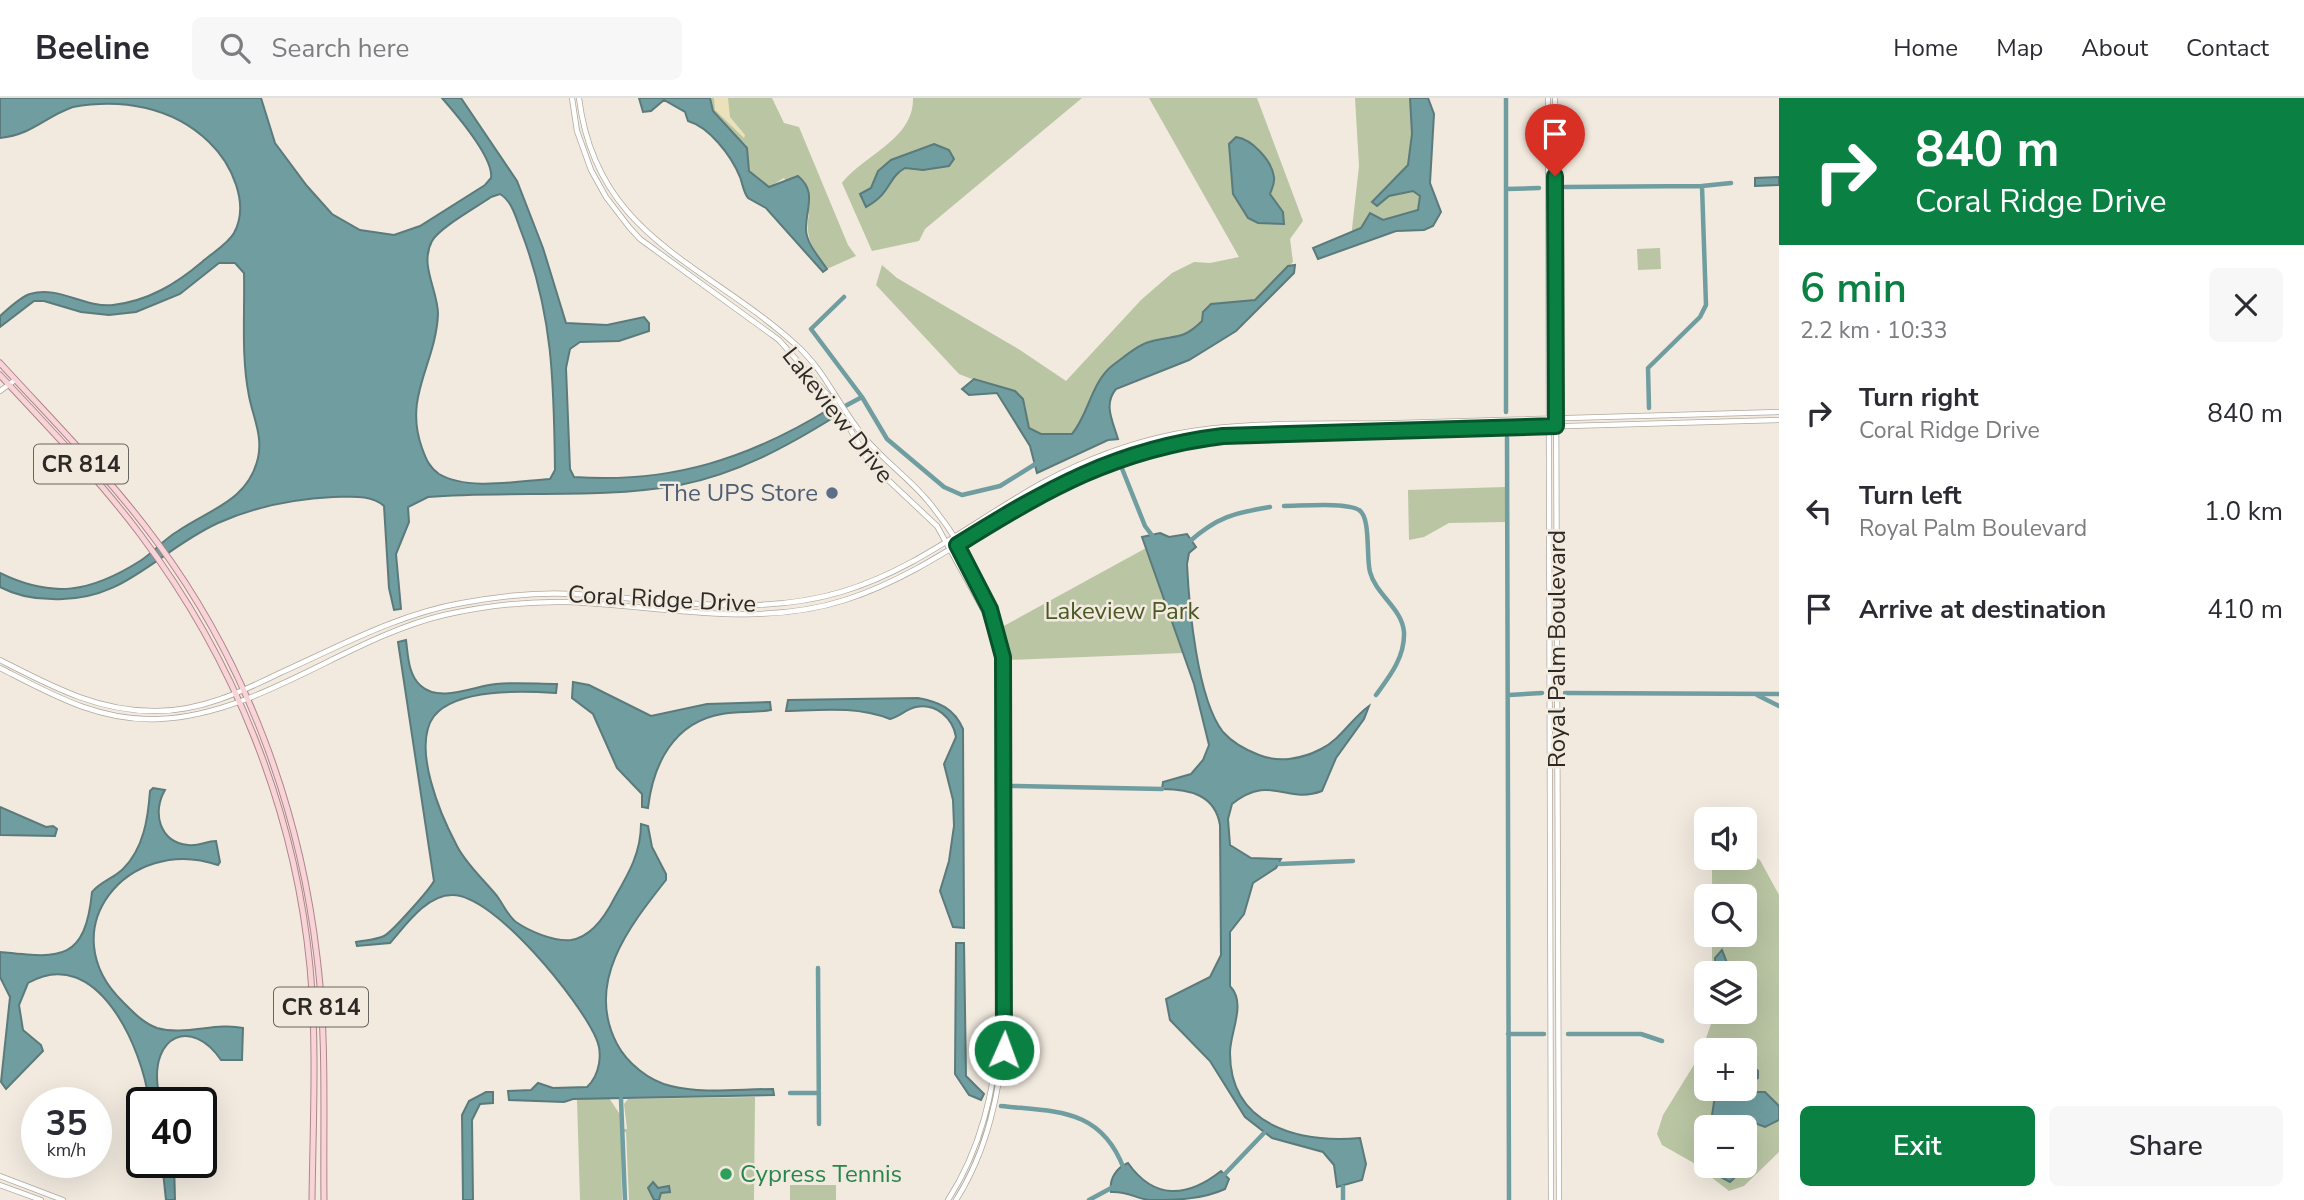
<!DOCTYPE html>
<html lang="en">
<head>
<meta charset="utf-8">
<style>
	body { margin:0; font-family:"Nunito Sans",sans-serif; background:#f7f7f7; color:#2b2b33; height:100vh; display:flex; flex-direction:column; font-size:26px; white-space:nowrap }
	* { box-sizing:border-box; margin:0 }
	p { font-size:23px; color:#7c7c81 }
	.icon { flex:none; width:38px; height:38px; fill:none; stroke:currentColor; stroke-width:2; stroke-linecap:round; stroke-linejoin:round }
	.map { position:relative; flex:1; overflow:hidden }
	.drawer { display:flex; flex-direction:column; background:#fff; width:525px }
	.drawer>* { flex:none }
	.top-card { background:#0b8043; color:#fff; overflow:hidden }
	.controls { position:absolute; left:1694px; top:709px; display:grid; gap:14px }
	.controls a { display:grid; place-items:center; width:63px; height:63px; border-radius:10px; background:#fff; box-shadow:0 7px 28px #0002; font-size:35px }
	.speed { position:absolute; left:21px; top:989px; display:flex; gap:14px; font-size:35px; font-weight:700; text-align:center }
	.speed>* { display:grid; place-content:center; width:91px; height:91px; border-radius:50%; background:#fff; box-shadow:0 7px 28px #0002; line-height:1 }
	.speed small { font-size:18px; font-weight:400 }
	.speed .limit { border:4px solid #111; border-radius:10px; background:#fff; color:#111 }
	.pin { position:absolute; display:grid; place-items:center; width:60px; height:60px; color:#fff; margin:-72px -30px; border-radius:50% 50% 50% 0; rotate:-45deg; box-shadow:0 0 7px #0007 }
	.pin .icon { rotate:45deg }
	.me { position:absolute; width:77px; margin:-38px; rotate:2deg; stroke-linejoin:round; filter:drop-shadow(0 0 5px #0008) }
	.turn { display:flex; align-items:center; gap:24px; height:147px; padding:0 21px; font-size:32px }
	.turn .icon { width:91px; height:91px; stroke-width:2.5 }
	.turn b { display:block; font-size:49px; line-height:60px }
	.round { display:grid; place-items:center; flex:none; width:74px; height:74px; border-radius:10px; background:#f7f7f7 }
	.headline { display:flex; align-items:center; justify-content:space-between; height:119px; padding:0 21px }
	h1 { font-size:42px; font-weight:600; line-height:52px; color:#0b8043 }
	.button { display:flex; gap:14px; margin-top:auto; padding:14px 21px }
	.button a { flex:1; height:80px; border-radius:10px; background:#0b8043; color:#fff; font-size:28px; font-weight:600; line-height:80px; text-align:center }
	.button a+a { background:#f7f7f7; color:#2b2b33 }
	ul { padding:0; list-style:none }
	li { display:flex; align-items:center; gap:21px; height:98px; padding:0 21px }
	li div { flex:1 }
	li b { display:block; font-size:26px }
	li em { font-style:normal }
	header { display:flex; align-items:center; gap:42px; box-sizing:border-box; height:98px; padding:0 35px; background:#fff; border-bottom:2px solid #e1e1e2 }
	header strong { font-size:33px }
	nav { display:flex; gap:38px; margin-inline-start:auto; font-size:24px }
	.search { width:490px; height:63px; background:#f7f7f7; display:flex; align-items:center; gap:18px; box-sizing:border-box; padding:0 24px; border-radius:10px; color:#7c7c81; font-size:26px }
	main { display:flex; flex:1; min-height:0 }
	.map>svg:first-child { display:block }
</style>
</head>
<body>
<header>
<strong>Beeline</strong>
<div class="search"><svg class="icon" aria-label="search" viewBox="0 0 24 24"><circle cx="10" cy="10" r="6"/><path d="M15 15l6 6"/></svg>Search here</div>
<nav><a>Home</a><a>Map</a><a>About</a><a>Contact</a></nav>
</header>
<main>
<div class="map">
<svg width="1779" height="1102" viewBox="0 0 1779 1102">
	<rect width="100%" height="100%" fill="#f2eadf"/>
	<path fill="#b9c5a3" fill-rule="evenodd" d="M710,0H772L784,25L799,29L848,147L856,158L827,171C814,152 804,140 809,116L784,80L769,89L749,73L747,50L713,13Z
		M913,0H1082L925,131L919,143L872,153L842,85C865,56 914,41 913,0Z
		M1149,0H1257L1303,123L1290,141L1293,164L1256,202L1212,207L1186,248L1096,295L1081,349L1034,341L997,291L959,276L876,187L882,167L897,180L1020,252L1066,283L1141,202L1172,175L1194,164L1210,165L1239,159Z
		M1355,0H1421L1423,119L1351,140L1359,68Z
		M1660,150L1661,171L1638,172L1637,151Z
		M1505,389L1506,424L1449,425L1424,439L1409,442L1408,392Z
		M1146,450L1183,555L1007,562L1000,530Z
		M1755,759L1760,762L1779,797V1054L1744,1088L1729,1093L1692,1064L1662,1047L1657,1036L1663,1017L1700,957L1711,926L1712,914H1745V875H1712V837L1745,836V798H1712V767L1718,763ZM1706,952H1745V990H1706ZM1706,1029H1745V1068H1706Z
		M755,999L754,1102H629L626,1034L621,1035L622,1102H580L577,1001L609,1000L621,1018L622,1031H627L624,1006L628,1001Z
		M790,1087H836V1102H790Z"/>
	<path fill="#ebe2bc" d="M714,0H728L730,19L745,37L744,40L715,12Z"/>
	<path fill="#6f9da0" stroke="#5b7a7b" stroke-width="2" fill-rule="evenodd" d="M0,0H261L275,45L307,88L332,116L360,132L394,137L420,128L485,87L491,80C494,60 456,16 442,0H461L517,83L543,150L566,225L607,227L644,219L649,225V233L619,243L580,244L570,251L566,270L570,371L574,379C671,386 750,360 831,310L836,318C788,348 737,376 680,387C597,402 511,392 428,399L408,409L409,424L396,456L401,511L394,512L389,490L384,408C371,396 350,399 333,399C293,401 254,409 218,425C157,453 124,505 52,501C35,501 15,497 0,489V475C53,501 91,494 140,463C154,454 164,441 178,433C210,411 248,403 258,360C263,338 253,319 249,298C241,258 245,215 244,175L235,165H219L180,196L136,214L109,217L81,214L44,203H34L0,229V218C8,211 20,199 30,196C58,187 84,210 113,207C148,203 176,186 202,164C212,155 228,146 234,135C250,106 232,66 209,44C173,9 122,0 73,9C44,19 34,36 0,40ZM500,96C512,103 516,120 521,133C553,216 554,285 555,372L550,381C518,383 468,393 439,376C429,369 426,361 422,350C403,298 436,266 438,216C438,192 419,167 432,143C439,130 477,109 491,99Z
		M639,0H710L713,13L747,50L749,73L769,89L798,78C817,94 806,109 806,131C806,145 819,159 827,171L823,174L766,110L748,100C743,93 743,87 740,79C731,57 709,29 688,23L685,14L664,2L651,13L643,14Z
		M1410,0H1428L1434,16L1430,85L1441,114L1433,128L1424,132L1396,133L1318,161L1313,150L1361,130L1370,115L1383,122L1418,112L1420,98L1413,93L1389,98L1377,108L1372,104L1408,67L1412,36Z
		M1236,39C1252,41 1272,63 1274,79C1275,86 1272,90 1270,96L1283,114L1284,126L1258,125L1248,120L1233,96L1229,46Z
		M934,46L949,52L954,61L949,68L923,72L905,70C887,80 892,95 866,109L860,96L871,90L878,73L891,62Z
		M1779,79V87L1755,88V80Z
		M1295,167L1294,175L1236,233L1189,262L1116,291C1103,306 1113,324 1118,341L1108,342L1037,375L1030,348L997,295L969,297L962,291L974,281L1015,293L1023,301L1029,330L1041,336H1072C1089,316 1091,284 1113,267C1123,260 1137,247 1149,244C1174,236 1181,244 1202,223L1203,214L1211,206L1255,202L1288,168Z
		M1160,435L1169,439L1187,436L1196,449L1189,455L1187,466C1189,508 1197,601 1223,634C1232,644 1246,652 1259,657C1279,665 1302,661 1321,651C1341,641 1351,621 1369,608L1364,621L1336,660L1322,693C1286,707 1271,675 1232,706L1228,721L1230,747L1251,760L1281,761L1276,770L1253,785L1244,816L1230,834V888C1247,906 1230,933 1230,955C1230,1029 1301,1045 1360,1040L1366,1066L1362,1082L1337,1089L1334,1067L1323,1054L1272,1040L1245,1019L1210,963L1170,922L1166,901L1210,879L1221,857L1220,727C1215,697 1190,691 1162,691L1163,684L1191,676L1203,662L1209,647L1194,586L1142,439Z
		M406,542C408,557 408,577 421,588C440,605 474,588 496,586C516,584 537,586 557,586L556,595C523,593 457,590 434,618C411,649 441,718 457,748C466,766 484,782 497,798C503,806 508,818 516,824C529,833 554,844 571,842C592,839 606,817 615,799C629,775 641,754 641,726L648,728L652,749L666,776V782C628,830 585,885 617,946C627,965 649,983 671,988C703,996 739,991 773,991L774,997L573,1001L564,1004L509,1002L508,993L531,992L538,985L553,990L587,989C600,977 603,955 596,940C580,903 494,796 452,797C426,797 405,828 390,845L357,848L356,844C365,842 376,842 384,838C392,834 430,791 434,783L398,544Z
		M573,584L589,587L651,618L707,606L770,604L771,612C755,615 738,613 722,616C674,624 653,666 648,710L642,709V696L617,670L593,616L572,600Z
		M918,600C939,604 954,610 963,631L964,830L953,829L940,793L949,763L954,728L953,702L944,666L956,639C953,620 936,605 916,609C906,611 899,619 890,621C856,608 822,612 786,613L788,602Z
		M153,690L165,692C152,714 159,744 188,747C198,749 206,743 216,743L220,764L218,767C128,736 49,832 123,904C133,914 143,925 157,930C185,938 216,924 243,930L242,962H221C192,919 150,937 158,991L169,1002L183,1004H149C143,951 97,845 28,885L19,907L23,932L41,947L43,953L6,991L1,984L10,899L0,879V854C59,860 85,865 92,794C100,784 114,780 123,771C144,750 148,720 150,693Z
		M0,709L46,729L53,728L57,731L55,738L0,737Z
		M956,845H964L966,978L984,996L981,1002L969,997L955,976Z
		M1722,852L1731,875H1716L1715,860Z
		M1754,969L1758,973V980L1747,987L1749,994H1765L1779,1008V1022L1765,1029L1747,1022L1724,1026L1711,1024L1716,991L1745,990V971Z
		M486,994H493V1005L480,1006L472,1022L473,1102H463L462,1017L469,1003Z
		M1745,1061L1748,1067L1730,1084L1717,1077L1712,1068H1745Z
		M162,1064H174L175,1102H166Z
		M1128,1065C1154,1102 1187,1100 1221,1073L1229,1081L1225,1091C1201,1102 1175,1102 1149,1102C1135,1100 1127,1093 1111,1094C1109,1081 1116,1070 1128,1065Z
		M653,1084L658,1090L669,1088L670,1094L661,1095L659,1102H654L648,1090Z"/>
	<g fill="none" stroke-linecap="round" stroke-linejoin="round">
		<path stroke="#6f9da0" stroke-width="4.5" d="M1702,88L1731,85
			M1565,89L1702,88L1706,207L1700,219L1648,270L1649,310
			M1506,91L1539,90
			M844,199L811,231L862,299L887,341L944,389L962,397L1000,388L1037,365
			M834,314L862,299
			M1506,314V0
			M1507,340L1509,1102
			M1121,368L1145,428L1154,440
			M1284,408C1301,408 1347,404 1359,412C1371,419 1366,460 1370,474C1376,497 1402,510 1404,534C1405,559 1390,578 1376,597
			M1189,444C1217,419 1234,415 1270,409
			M1565,595L1779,596
			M1509,597L1542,595
			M1757,597L1779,608
			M1013,688L1162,691
			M1279,766L1353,763
			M818,870L819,1026
			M1508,936H1544
			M1568,936H1641L1662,943
			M790,995H819
			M621,1001L625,1102
			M1001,1008C1057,1014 1101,1010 1124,1071
			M1222,1079L1264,1035
			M1089,1102L1115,1088
			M1343,1102V1089"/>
		<g stroke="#b1a99f" stroke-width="6">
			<path id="secondary" d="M572,0L577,33L591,72L606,99L629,129L640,141L779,242L834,304L870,365L937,428L984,513L996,549L998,570L999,934C994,993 981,1051 948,1102
				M579,0C596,139 704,164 795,246C824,271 837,305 861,335C880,360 907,378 928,403C970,454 1002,519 1005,586V934C1000,992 988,1052 956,1102
				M1548,0L1551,1102
				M1555,0L1559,1102
				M0,293L15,282
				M0,562C51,588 98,614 157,613C201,613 241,594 280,575C338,549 398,516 462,505C499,498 535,494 573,496C661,501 754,520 841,494C916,472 976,421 1044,384C1085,362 1130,345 1175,336C1247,322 1325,327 1398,325C1525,322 1652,318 1779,314
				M0,570C51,596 99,624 159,621C259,617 347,540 444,517C485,508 525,503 567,504C659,507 755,531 845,502C933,474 1002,410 1085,373C1129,354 1176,344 1223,338L1779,322
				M0,1078L63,1102
				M0,1087L41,1102"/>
		</g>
		<g stroke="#ae8689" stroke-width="7">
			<path id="primary" d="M0,265C54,324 110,380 157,444C246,564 300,711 317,859C327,939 323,1022 324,1102
				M0,277C48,329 98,380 140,436C235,562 295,712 310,869C317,946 313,1025 312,1102"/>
		</g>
		<use href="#secondary" stroke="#fff" stroke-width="4.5"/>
		<use href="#primary" stroke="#f8d4d8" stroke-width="5"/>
	</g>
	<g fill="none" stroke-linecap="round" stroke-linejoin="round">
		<g stroke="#07532c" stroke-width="18">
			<path id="route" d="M1004,952L1003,559L990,511L957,447C1047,391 1116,351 1223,338L1556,328L1555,78"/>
		</g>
		<use href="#route" stroke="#0b8043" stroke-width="12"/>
	</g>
	<circle fill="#5c6f8a" stroke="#f2eadf" stroke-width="2.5" cx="832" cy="395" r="7"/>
	<circle fill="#2e9e5b" stroke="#f2eadf" stroke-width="2.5" cx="726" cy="1076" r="7"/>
	<g text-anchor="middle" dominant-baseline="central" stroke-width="5" stroke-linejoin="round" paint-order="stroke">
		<g fill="#f2eadf" stroke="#68645e" stroke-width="2">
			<rect x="34" y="346.5" width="94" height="39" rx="5"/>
			<rect x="274" y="889.5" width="94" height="39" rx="5"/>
		</g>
		<g font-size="23" font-weight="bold" fill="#2d2a26">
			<text x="81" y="366">CR 814</text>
			<text x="321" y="909">CR 814</text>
		</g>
		<g font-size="24" fill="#2d2a26" stroke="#f2eadf">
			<text transform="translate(838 317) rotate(52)">Lakeview Drive</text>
			<text transform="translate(662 501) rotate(3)">Coral Ridge Drive</text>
			<text transform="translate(1557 551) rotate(-90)">Royal Palm Boulevard</text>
		</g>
		<g font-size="24" fill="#4e5e75" stroke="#f2eadf" text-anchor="end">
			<text x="818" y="395">The UPS Store</text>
		</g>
		<g font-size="24" fill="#4a5923" stroke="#f2eadf">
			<text x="1122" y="513">Lakeview Park</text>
		</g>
		<g font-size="24" fill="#27864d" stroke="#f2eadf" text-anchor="start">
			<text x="740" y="1076">Cypress Tennis</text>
		</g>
	</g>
</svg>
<div class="controls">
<a><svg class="icon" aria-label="sound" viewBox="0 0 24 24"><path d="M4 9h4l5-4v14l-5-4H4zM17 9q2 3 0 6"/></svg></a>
<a><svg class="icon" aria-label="search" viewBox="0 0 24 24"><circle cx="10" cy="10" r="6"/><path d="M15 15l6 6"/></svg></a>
<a><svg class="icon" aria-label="layers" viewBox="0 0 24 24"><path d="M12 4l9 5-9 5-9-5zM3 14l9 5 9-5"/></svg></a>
<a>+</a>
<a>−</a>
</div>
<div class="speed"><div>35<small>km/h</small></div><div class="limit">40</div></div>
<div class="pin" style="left:1555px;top:78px;background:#d93025"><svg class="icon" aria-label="arrive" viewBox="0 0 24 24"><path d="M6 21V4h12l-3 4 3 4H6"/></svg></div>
<svg class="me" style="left:1004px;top:952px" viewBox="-20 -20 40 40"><circle r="17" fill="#0b8043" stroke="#fff" stroke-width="3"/><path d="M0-11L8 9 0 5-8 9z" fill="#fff"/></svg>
</div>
<section class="drawer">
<div class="top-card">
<div class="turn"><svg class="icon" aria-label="right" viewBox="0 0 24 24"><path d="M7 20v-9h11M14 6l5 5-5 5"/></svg><div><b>840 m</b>Coral Ridge Drive</div></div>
</div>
<div class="headline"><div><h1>6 min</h1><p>2.2 km · 10:33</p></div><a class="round"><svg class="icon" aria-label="close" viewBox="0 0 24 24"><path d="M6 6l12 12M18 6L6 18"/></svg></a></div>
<ul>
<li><svg class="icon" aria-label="right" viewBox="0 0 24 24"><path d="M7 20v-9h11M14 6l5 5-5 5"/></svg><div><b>Turn right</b><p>Coral Ridge Drive</p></div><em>840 m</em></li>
<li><svg class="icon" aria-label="left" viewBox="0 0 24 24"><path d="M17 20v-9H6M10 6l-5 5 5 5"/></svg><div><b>Turn left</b><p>Royal Palm Boulevard</p></div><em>1.0 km</em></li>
<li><svg class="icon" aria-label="arrive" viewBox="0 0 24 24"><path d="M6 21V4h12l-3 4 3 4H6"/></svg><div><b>Arrive at destination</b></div><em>410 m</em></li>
</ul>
<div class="button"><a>Exit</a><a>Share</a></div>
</section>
</main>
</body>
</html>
